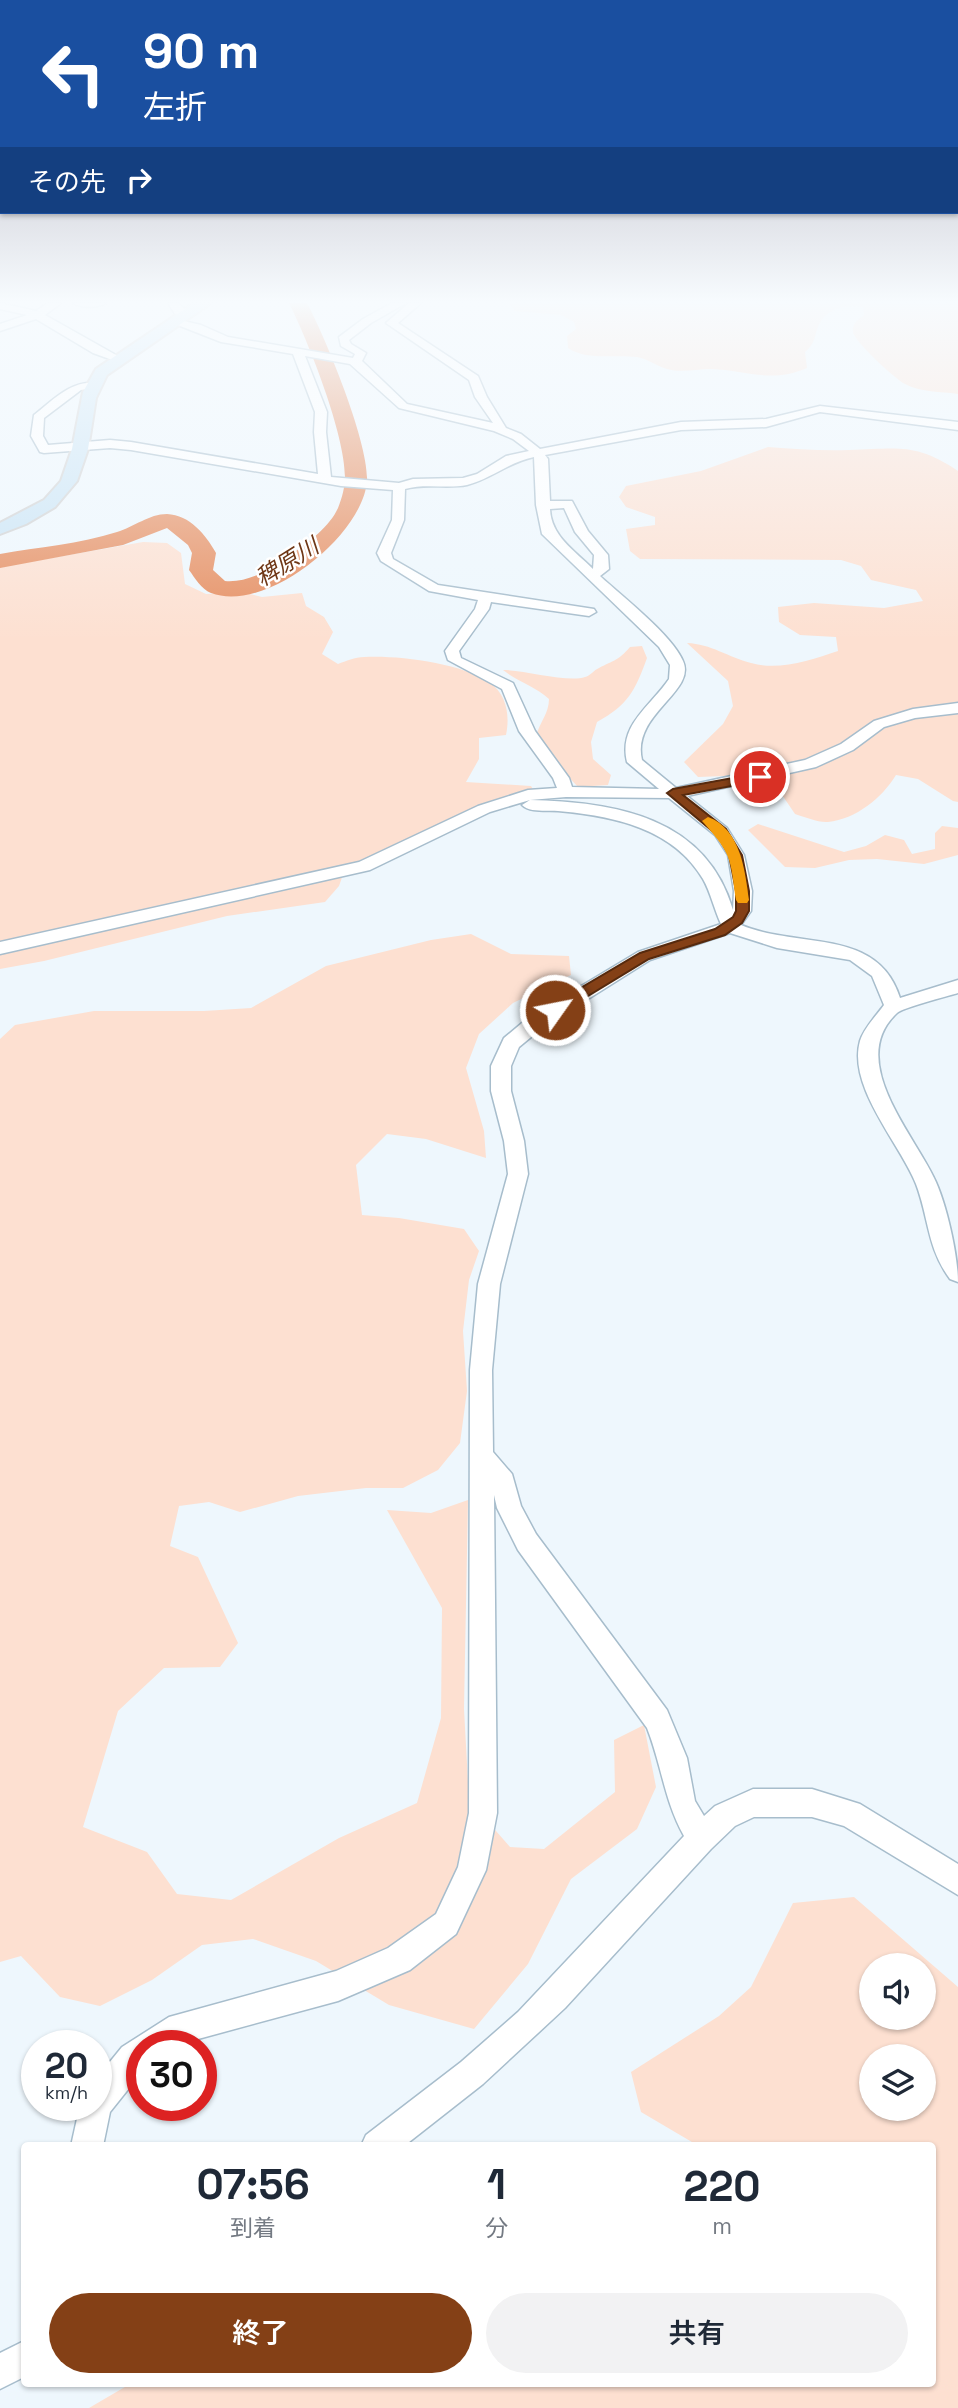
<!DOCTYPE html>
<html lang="ja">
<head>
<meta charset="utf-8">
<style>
	body { margin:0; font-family:"Space Grotesk","Noto Sans JP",sans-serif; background:#f2f2f3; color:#1f2937; height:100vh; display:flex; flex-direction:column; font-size:26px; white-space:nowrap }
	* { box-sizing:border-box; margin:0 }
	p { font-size:23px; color:#747a83 }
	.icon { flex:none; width:38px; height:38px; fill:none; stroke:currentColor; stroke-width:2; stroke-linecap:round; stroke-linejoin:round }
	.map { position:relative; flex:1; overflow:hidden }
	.details { position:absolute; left:21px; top:2142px; width:915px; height:245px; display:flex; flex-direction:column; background:#fff; border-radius:7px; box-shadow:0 2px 5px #0004 }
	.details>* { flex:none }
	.top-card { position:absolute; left:0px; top:0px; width:959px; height:214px; box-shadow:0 2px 5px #0004; background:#1a4fa0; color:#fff; overflow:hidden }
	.fabs { position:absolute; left:859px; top:1953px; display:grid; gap:14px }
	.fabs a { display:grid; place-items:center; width:77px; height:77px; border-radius:50%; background:#fff; box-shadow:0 2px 5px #0004; font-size:35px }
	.speed { position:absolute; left:21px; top:2030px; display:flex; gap:14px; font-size:35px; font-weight:700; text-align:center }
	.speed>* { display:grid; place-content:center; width:91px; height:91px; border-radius:50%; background:#fff; box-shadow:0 2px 5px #0004; line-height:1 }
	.speed small { font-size:18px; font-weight:400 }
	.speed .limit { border:10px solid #d22; background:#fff; color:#111 }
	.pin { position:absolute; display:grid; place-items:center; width:60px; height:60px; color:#fff; margin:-30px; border:4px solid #fff; border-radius:50%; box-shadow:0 2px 7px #0007 }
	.me { position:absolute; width:77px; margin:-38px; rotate:57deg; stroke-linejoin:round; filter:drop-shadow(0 0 5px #0008) }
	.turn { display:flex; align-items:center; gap:24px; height:147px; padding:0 28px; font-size:32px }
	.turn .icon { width:91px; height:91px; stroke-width:2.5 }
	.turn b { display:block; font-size:49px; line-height:60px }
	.then { display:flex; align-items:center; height:66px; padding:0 28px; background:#0003; gap:14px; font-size:26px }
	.eta { display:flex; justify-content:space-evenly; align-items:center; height:119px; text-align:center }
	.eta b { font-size:42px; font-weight:600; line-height:49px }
	.button { display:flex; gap:14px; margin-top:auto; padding:14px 28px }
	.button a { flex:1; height:80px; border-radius:42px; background:#844016; color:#fff; font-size:28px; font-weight:600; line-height:80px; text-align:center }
	.button a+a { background:#f2f2f3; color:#1f2937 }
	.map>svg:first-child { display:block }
</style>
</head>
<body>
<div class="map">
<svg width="958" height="2408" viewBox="0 0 958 2408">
	<rect width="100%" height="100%" fill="#eef7fd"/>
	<path fill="#fde0d1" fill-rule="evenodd" d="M509,303H958V394C939,391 923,393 905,384C895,379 854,341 853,332C852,323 859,319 864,315L863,307C849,304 829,308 821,321C813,334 818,341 805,352L807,368C770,384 747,370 711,369C696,369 681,373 667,369C657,366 648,359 637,357C614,354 587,361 568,348L567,336L576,329L574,322L561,315L515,311Z
		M768,447C795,449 822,451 849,450C897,449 915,442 958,471V802L953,801L918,779L896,775C882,798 856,819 828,822C819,823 805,817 795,814L776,786L756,769L725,776L698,777L684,762L723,724L733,706L728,681L687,643C711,644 728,657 751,663C779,671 811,660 838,651L836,637L800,635L779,622L778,607L814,603L884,608L923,601L916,590L871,580L861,566L841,560L640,559L630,551L626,529L655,525V517L626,507L619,497L626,486L701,471Z
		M143,542L167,543L181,553L185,584L206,594L246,593L262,597L302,593L306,606L324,617L333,632L322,654L338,664C346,661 355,657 364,657C398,655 461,663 489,682C507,694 510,716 506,735L479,738V759L466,782L531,786L534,791L496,799L389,851L346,866L339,886L325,902L227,916L44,961L0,969V567Z
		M642,646L647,658C635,691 628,705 597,722L591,742L593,759L611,775L608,785L578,787L546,753L536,736C540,722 549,713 549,699C535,686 518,682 503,670C525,670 568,683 585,677C590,676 594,670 599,668C614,660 618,661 630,647Z
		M758,824L844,852L866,846L885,835L904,840L912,854L935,849V833L942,826L958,828V855L924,864L877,859L849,860L815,868L785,867L748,830Z
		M471,934L511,954L569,956L571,975L513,1003L479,1034L466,1068L484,1131L486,1158L426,1139L387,1134L356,1165L362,1215L399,1218L464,1229L479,1251L469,1280L463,1331L467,1391L460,1443L438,1470L403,1488H366L298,1496L240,1512L209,1502L179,1506L170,1546L198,1557L238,1643L220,1667L164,1668L118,1711L83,1827L147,1852L177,1894L231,1900L339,1838L417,1803L441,1718L442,1608L387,1510L431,1513L468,1500L464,1709L469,1800L510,1847L544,1849L615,1792L614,1740L644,1725L656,1787L637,1829L571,1879L528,1964L474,2029L389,2005L316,1961L253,1939L202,1945L152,1980L100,2006L60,1997L21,1956L0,1962V1039L15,1025L94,1011H204L251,1008L326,966L431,940Z
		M854,1897L958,1987V2408H89L130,2384H933V2146L697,2145L641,2112L631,2072L719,2016L751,1987L793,1903ZM872,1965H924V2018H872ZM872,2056H924V2109H872Z"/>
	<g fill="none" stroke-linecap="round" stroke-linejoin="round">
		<path fill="#e68f62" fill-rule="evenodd" d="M289,303H307C326,339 369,443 367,481C363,535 266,614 211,593C201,589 195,578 189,570L192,553L188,545L167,528L123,545L0,568V554C38,547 80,544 117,532C134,527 149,514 167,514C190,515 206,535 216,553L213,570L225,581C250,583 273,568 293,553C309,542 330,526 338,508C342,498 345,487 345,477C345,434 309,343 289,303Z"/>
		<g stroke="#a7bdcc" stroke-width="3">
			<path id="minor" d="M0,303L36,311L48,303H61L45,315L123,359L118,362L93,353L36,319L0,331V324L27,315L0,309Z
				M73,303H106C98,308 81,308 73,303Z
				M168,303H178L190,314L185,317L175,314Z
				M392,303H406L371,323L349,340L351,344L366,353L362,361L407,404L493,423L475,397L469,380L386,323L409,303H421L398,323L478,376L487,397L506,428L521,434L540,449L681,422L766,419L820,406L958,422V430L820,412L766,427L681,430L545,455L548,459L550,501H572L588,531L608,555L609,569L600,576C623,597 672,635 683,661C697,692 631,714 642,760L676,788L805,760L841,744L874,721L913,709L958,703V713L915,718L884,727L853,750L816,767L687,796L727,828L744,855L752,891L751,911L741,925C798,949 878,927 900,998L958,980V993C948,996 902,1008 897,1013C846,1060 913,1133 934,1178C946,1202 958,1255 958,1282L950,1279C927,1248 929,1218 916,1184C901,1145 847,1087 860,1041C864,1028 876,1016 884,1005L872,976L850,960L777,948L730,933L650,960L542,1028L519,1047L511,1066V1091L524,1141L528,1174L500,1284L492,1370L493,1452L512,1474L521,1506L536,1534L667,1710L687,1758L695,1801L704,1816L715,1806L753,1789H812L860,1804L958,1864V1895L844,1826L812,1817H754L735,1826L711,1849L565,2008L483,2084L404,2146H361L366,2135L461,2062L518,2012L684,1836C664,1800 662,1766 647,1728L518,1550L497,1508L494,1495L497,1813L486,1870L456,1934L410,1970L338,2001L187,2042L180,2046H142V2072L110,2112L103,2146H71L80,2105H96V2079L122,2047L169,2017L336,1971L388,1948L436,1914L458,1867L469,1813L470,1370L478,1284L508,1174L504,1141L491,1091V1066L504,1038L528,1018L638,952L721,924C714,909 711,893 703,879C673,828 613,816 558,811C547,810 530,813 522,805L530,800C615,802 706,817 733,910L734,891L728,855L715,835L669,798L566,797L530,800L490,812L370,870L0,954V942L359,862L478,806L528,790L557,788L553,778L519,731L502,689L448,660L445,651L475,609L478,600L429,591L381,561L377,553L392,520L393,490L341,486L131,450L110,448L44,453L40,452L31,436L34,415C52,401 71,380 96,383V387L81,390L44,418L43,436L48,445L110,440L131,442L318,474L314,432L315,412L293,354L221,342L170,322L175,319L201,325L228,337L353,358L355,354L341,346L339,337L363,319ZM305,356L350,364L399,408L494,431L513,439L529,451L506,456L477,474L463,478L413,479L399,483L331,477L326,432L327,412ZM534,457L536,505L542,534L659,647L670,665L669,679C650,707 618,725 627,762L659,789L572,787L569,778L535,731L513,683L461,658L459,651L489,609L491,602L589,616L596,612L594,609L438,585L393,559L391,553L404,520L405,489C425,483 447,489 467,485C491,479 509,462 534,457ZM564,508L575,532L594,555L593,569C574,550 551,536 550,509Z
				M24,2341V2377L0,2389V2353Z"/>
		</g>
		<g stroke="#d1d2d3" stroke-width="4">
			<path id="major" d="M194,303H211L107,375L96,398L88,449L77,481L55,507L26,524L0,534V523L44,500L61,481L72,449L83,392L96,369Z"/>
		</g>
		<use href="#minor" fill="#fff" fill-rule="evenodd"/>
		<use href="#major" fill="#cae4f5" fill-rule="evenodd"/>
	</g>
	<linearGradient id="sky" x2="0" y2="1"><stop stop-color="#a7a5b2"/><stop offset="0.47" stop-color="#f7fbfe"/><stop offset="1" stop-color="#f7fbfe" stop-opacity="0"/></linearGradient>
	<rect width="958" height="641" fill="url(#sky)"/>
	<path fill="#844016" stroke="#562a0e" stroke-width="2" d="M760,773L764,774V780L683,795L726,829L742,855L749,891V911L742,923L725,935L649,959L560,1013H550V1006L640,953L715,929L733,917L736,911V891L729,855L717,835L667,793L673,789Z"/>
	<path fill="#f59e0b" d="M708,817C741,829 745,871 749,900L747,903H738L736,900C730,856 732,855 702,821Z"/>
	<g text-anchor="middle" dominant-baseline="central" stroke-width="5" stroke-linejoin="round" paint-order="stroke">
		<g font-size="23" font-style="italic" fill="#6f3716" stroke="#fff">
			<text transform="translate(287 562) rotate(-32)">稗原川</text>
		</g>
	</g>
</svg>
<div class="fabs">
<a><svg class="icon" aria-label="sound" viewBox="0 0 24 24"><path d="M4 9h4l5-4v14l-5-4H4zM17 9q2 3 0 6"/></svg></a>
<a><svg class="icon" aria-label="layers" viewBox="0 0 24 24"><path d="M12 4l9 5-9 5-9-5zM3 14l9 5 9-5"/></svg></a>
</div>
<div class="speed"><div>20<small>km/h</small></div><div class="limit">30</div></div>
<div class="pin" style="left:760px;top:777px;background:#d93025"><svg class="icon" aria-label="arrive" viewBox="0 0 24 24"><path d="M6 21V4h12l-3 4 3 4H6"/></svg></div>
<svg class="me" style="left:555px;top:1010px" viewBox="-20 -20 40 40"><circle r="17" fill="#844016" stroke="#fff" stroke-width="3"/><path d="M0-11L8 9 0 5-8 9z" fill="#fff"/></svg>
<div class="top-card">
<div class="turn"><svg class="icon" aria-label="left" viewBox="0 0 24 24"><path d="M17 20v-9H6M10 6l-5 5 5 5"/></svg><div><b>90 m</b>左折</div></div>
<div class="then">その先<svg class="icon" aria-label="right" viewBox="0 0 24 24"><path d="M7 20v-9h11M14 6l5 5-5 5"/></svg></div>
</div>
<section class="details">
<div class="eta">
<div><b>07:56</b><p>到着</p></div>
<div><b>1</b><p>分</p></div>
<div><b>220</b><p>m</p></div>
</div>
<div class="button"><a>終了</a><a>共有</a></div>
</section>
</div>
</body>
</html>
